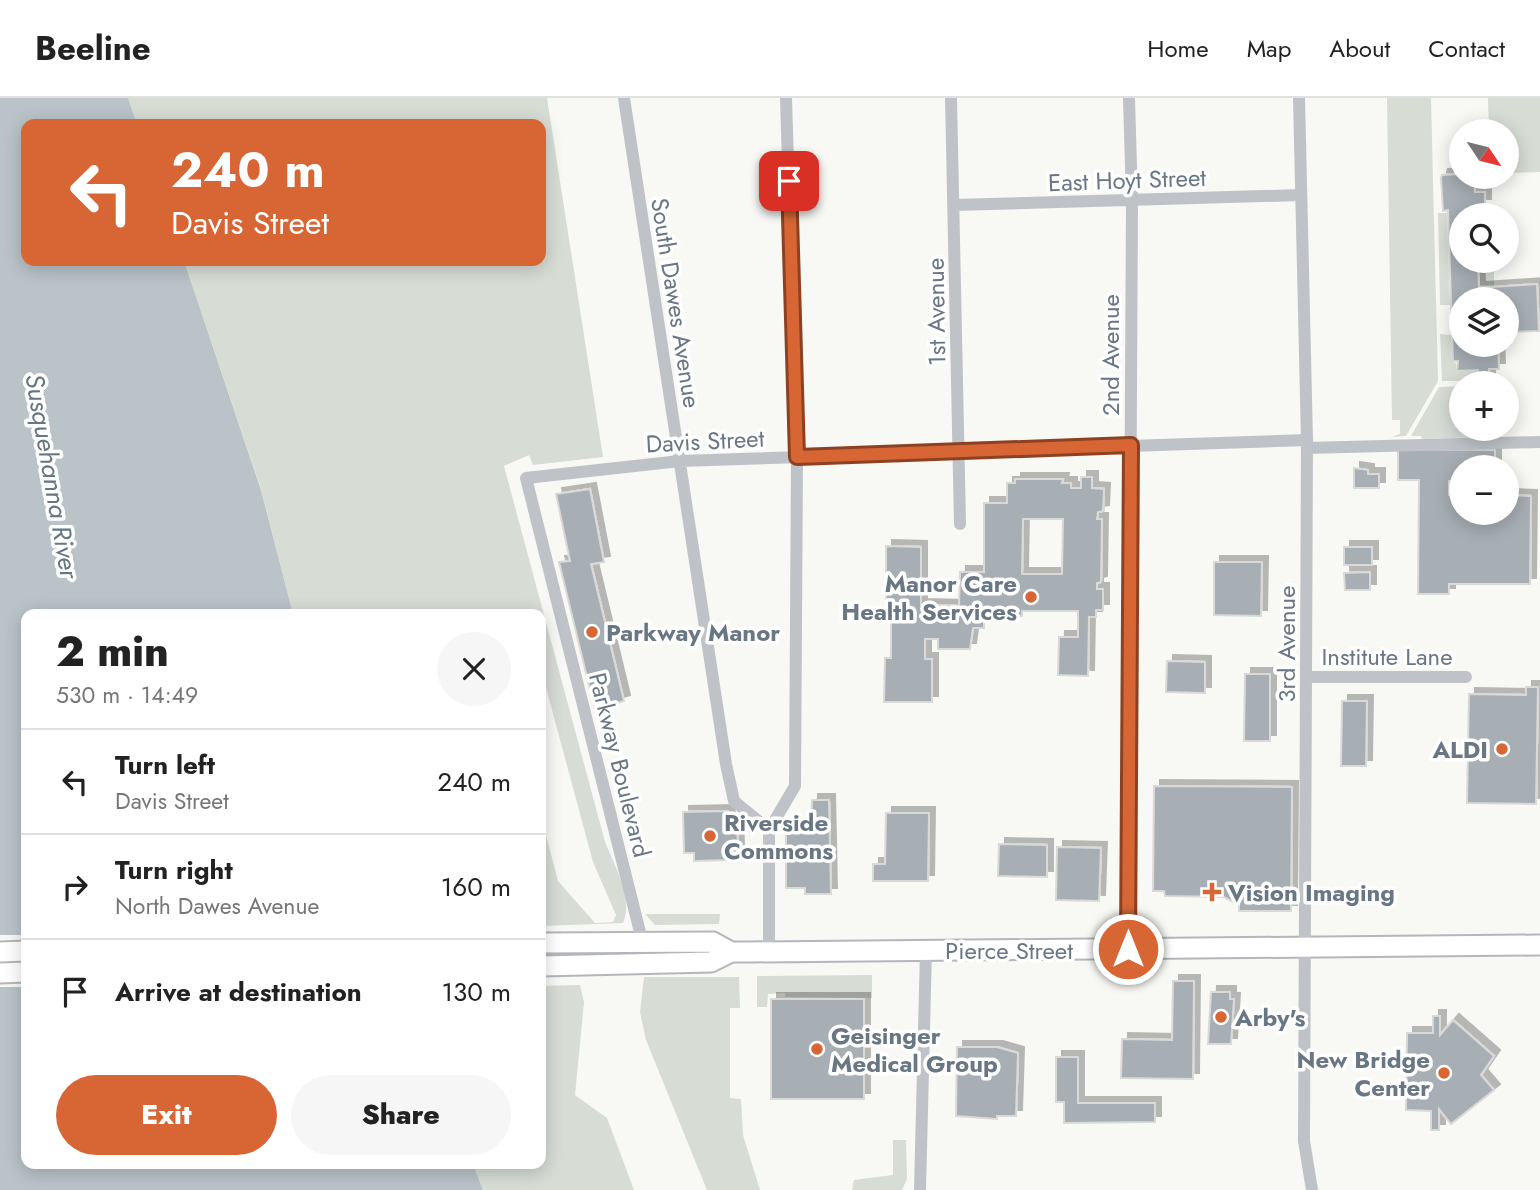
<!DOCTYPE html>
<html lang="en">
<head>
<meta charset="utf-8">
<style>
	body { margin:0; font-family:Jost,sans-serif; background:#f6f6f6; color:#222; height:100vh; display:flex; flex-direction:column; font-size:26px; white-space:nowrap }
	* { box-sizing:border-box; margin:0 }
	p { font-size:23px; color:#767676 }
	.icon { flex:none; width:38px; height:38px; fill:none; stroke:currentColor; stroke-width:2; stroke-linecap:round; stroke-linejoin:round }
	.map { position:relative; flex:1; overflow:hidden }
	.drawer { position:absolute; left:21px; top:511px; width:525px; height:560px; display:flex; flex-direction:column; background:#fff; border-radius:14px; box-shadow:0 4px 18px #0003 }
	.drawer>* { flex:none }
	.hud { position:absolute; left:21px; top:21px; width:525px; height:147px; border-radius:14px; box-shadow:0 4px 18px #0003; background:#d86635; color:#fff; overflow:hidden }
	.needle { width:46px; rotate:125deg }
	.tools { position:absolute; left:1449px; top:21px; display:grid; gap:14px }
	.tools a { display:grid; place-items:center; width:70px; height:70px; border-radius:50%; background:#fff; box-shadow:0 4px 18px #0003; font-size:35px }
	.pin { position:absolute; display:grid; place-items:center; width:60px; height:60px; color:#fff; margin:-30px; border-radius:14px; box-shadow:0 4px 10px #0006 }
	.me { position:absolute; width:77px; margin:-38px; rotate:0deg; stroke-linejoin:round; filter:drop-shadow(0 0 5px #0008) }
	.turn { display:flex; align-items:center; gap:24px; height:147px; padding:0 35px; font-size:32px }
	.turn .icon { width:91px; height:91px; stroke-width:2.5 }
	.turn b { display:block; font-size:49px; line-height:60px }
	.round { display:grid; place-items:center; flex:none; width:74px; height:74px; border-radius:37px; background:#f6f6f6 }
	.summary { display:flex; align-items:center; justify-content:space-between; height:119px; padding:0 35px }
	h1 { font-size:42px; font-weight:800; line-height:52px }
	.button { display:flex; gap:14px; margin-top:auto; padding:14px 35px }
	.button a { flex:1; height:80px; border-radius:42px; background:#d86635; color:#fff; font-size:28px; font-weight:800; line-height:80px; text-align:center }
	.button a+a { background:#f6f6f6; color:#222 }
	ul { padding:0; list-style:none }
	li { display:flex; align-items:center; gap:21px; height:105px; padding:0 35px; border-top:2px solid #e0e0e0 }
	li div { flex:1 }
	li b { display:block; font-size:26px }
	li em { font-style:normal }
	header { display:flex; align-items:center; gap:42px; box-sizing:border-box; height:98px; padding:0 35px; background:#fff; border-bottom:2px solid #e0e0e0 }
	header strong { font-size:33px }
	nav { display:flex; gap:38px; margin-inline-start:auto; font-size:24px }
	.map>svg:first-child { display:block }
</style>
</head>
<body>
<header>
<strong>Beeline</strong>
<nav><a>Home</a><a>Map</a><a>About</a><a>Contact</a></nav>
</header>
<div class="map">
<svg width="1540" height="1092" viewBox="0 0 1540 1092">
	<defs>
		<filter id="shadow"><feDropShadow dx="6" dy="-6" stdDeviation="0" flood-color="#0004"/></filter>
	</defs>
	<rect width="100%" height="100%" fill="#f8f8f5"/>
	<path fill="#d7dcd5" d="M128,0H547L603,359L533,367L529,357L504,368L605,744C614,767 634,800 623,825L541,828V718L558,783L595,825L613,824L616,817L593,764L541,571V516H293L261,391L184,163H541V26H137Z
		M1387,0H1431L1438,283L1406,338L1392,339L1400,336V322H1392Z
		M1488,0H1540V74L1507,75V33H1489Z
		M1438,115H1447L1450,207H1440Z
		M1478,163H1494V187H1480Z
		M1440,236L1451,237L1452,264L1456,265L1457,273H1478L1479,283H1442Z
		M1461,288V331H1481L1480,339L1422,341L1421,338H1411L1439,289Z
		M645,816H720L719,826L655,827Z
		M872,877V900L785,899V895L768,896L767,909H757V878Z
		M644,879H739L740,910H730V1000L741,1001L743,1037L760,1092H852L854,1082L893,1077V1042H906L907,1081L902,1092H707L646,942L640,914Z
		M580,887L584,904L575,997L607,1020L634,1092H483L473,1066H541V888Z"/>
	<path fill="#b9c3c8" d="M0,0H128L137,26H26V163H184L261,392L293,516H26V1066H473L483,1092H0Z"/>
	<path fill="#f8f8f5" d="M0,837H26V889H0Z"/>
	<path fill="#a7aeb4" stroke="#d9dad8" stroke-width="2" fill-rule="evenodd" filter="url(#shadow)" d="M1461,76L1474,79L1475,94H1485V107H1476V117H1461V163H1478L1479,190L1537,186L1539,233L1507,234V201H1461V247H1498L1499,271H1489V281H1479L1478,272L1457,273L1458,263H1453L1448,112L1443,113L1441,80L1442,77Z
		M1398,351L1495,352V369H1461V383H1449V397H1461V415H1507V397L1531,398L1530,486H1449V496H1418L1419,382H1398Z
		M1354,370L1368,372V376H1379V390H1354Z
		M1081,379H1092V390L1104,391L1103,413L1098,414L1097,421H1102L1101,484L1097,485V491H1103V512H1096V519H1089L1088,578L1058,577L1059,539H1078V513H1022V518H1007L984,516V512V530H973L970,551H938V541H925V561H932V604H884L885,560H891V520H886V448L921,449V507L959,508L960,474H984V405H1007V385H1015V381H1063L1062,385H1071V390H1081ZM1023,421H1063L1062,476H1022Z
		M590,391L604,464L591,466L624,603L595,612L559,464L570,463L556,396Z
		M1344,449H1372V467H1344Z
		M1214,464H1262L1261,518L1214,517Z
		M1370,474V492H1345L1344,475Z
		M1167,563L1205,564V595L1166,594Z
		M1245,576H1270V643H1244Z
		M1526,589H1538L1536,706L1467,705L1469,596L1526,597Z
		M1342,603H1367L1366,668H1341Z
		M1154,688L1292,689L1291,813H1239V807L1224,799L1165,798L1164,793H1153Z
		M812,702H829L831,796H805V790H786V734H811Z
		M728,713L729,722H737L738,754H731V762L694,763V755H684L683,714Z
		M886,715H929L928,783H873V766H885Z
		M999,746L1047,747V779L998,778Z
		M1057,749L1101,750L1099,803L1056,802Z
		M1173,883H1194L1193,981L1121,980L1122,941L1172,942Z
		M1211,894H1230V901H1234L1231,946H1208Z
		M771,901H864V1001H771Z
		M1433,918H1440V937L1453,922L1494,958L1481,977L1494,992L1451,1026L1439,1011V1032H1431V1013L1406,1012L1407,935H1433Z
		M957,949H997L1018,955L1016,1018H997V1021L956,1018Z
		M1056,959H1078V1005H1155V1024L1064,1025V1004H1056Z"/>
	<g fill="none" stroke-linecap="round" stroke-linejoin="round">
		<g stroke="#b3b7bb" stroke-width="23">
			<path id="primary" d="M541,845L713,844L731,854H749L1540,847
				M0,854L26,853
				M541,868L711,864L731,854
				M0,875L26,874"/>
		</g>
		<path stroke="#bfc3c7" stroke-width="12" d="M624,0L726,666L734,703L769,732
			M951,0L960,426
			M1299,0L1307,342L1304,1043L1312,1092
			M954,107L1301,97
			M1307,350L1540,344
			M1308,579H1466
			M769,732L795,688L797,360L786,0
			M642,842L526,380L680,363L1307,342
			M1128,851L1132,103L1129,0
			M769,854V732
			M920,1092L926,852"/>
		<use href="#primary" stroke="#fff" stroke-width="19"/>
	</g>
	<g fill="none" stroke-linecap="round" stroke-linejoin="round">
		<g stroke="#8c4222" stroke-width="18">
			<path id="route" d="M789,83L797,359L1131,347L1128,851"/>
		</g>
		<use href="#route" stroke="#d86635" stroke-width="12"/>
	</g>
	<g fill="#d86635" stroke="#fff" stroke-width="2.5">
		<circle cx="1031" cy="499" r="7"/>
		<circle cx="592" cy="534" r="7"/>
		<circle cx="1502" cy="651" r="7"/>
		<circle cx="710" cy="738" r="7"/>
		<path d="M1208.5 783.5h7v7h7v7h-7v7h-7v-7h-7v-7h7z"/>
		<circle cx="1221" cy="919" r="7"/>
		<circle cx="817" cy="951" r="7"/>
		<circle cx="1444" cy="975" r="7"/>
	</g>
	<g text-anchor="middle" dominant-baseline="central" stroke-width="7" stroke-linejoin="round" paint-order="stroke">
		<g font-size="24" fill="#697684" stroke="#fff">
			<text transform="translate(1127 82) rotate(-2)">East Hoyt Street</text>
			<text transform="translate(676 205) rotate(81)">South Dawes Avenue</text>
			<text transform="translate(936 214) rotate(-91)">1st Avenue</text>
			<text transform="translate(1110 257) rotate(-90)">2nd Avenue</text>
			<text transform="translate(705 343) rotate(-3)">Davis Street</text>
			<text transform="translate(1286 546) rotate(-90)">3rd Avenue</text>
			<text x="1387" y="558">Institute Lane</text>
			<text transform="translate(620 667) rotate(76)">Parkway Boulevard</text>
			<text x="1009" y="852">Pierce Street</text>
		</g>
		<g font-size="24" font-weight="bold" fill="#697684" stroke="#fff" text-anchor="start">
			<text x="1017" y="485" text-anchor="end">Manor Care<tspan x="1017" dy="28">Health Services</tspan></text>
			<text x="606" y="534">Parkway Manor</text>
			<text x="1488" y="651" text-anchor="end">ALDI</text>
			<text x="724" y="724">Riverside<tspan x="724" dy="28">Commons</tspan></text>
			<text x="1228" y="794">Vision Imaging</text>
			<text x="1235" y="919">Arby's</text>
			<text x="831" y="937">Geisinger<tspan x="831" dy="28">Medical Group</tspan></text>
			<text x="1430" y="961" text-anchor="end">New Bridge<tspan x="1430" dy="28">Center</tspan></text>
		</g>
		<g font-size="26" font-style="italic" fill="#657780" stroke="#fff">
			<text transform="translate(52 378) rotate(80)">Susquehanna River</text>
		</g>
	</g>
</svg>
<div class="tools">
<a><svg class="needle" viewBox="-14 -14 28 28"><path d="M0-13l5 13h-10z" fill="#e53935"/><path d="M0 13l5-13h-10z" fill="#767676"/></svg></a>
<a><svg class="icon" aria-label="search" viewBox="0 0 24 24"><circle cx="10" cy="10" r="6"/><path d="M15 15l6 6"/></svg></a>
<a><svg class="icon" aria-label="layers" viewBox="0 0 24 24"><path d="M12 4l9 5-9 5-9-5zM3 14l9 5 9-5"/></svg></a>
<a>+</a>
<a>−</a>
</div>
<div class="pin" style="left:789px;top:83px;background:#d93025"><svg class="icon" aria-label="arrive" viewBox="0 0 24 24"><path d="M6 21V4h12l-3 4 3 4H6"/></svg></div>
<svg class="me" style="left:1128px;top:851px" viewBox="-20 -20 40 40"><circle r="17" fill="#d86635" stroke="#fff" stroke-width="3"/><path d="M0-11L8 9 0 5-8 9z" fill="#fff"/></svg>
<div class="hud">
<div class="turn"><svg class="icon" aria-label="left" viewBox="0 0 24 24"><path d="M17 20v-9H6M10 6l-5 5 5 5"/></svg><div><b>240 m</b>Davis Street</div></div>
</div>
<section class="drawer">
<div class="summary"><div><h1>2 min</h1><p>530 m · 14:49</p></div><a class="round"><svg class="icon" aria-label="close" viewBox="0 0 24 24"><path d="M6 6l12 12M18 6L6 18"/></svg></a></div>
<ul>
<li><svg class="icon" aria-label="left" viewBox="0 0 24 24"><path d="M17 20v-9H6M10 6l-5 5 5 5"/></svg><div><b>Turn left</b><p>Davis Street</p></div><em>240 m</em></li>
<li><svg class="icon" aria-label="right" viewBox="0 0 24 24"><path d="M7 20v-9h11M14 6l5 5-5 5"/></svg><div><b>Turn right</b><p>North Dawes Avenue</p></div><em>160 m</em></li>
<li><svg class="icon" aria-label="arrive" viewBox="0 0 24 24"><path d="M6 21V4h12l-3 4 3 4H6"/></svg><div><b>Arrive at destination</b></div><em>130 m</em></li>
</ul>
<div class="button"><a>Exit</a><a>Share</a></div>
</section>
</div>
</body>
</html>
